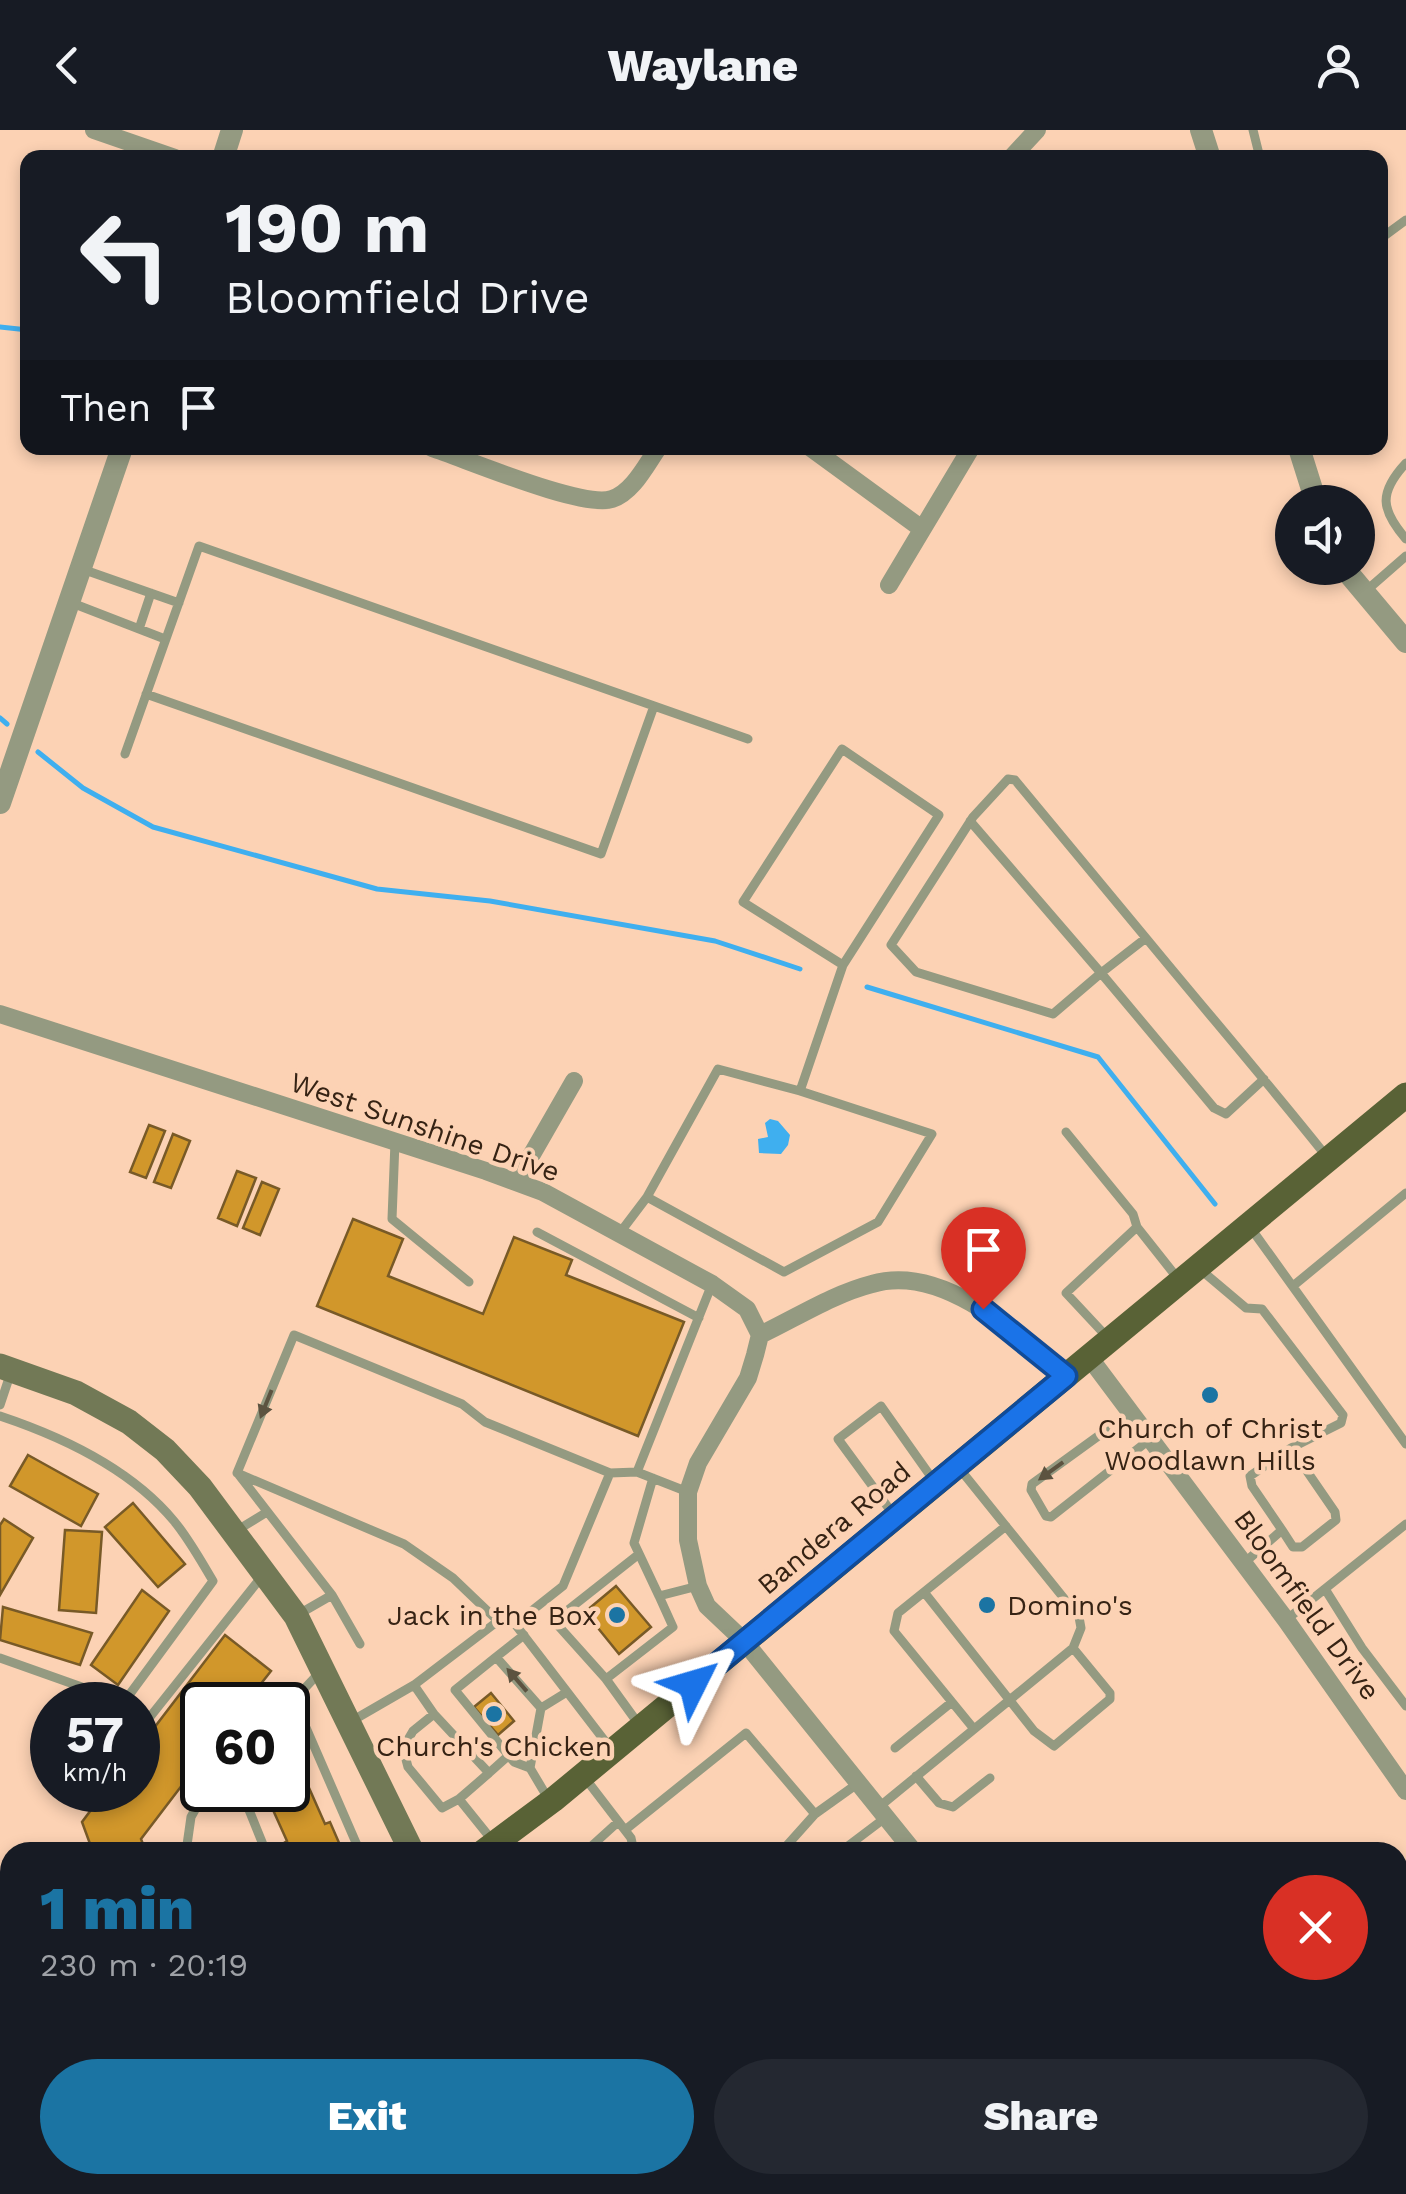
<!DOCTYPE html>
<html lang="en">
<head>
<meta charset="utf-8">
<style>
	body { margin:0; font-family:"Work Sans",sans-serif; background:#242831; color:#f1f3f6; height:100vh; display:flex; flex-direction:column; font-size:38px; white-space:nowrap }
	* { box-sizing:border-box; margin:0 }
	p { font-size:32px; color:#9ea1a6 }
	.icon { flex:none; width:55px; height:55px; fill:none; stroke:currentColor; stroke-width:2; stroke-linecap:round; stroke-linejoin:round }
	.map { position:relative; flex:1; overflow:hidden }
	.sheet { position:absolute; left:0px; top:1712px; width:1408px; height:352px; display:flex; flex-direction:column; background:#171b24; border-radius:30px 30px 0 0; box-shadow:0 5px 15px #0003 }
	.sheet>* { flex:none }
	.banner { position:absolute; left:20px; top:20px; width:1368px; height:305px; border-radius:20px; box-shadow:0 5px 15px #0003; background:#171b24; color:#f1f3f6; overflow:hidden }
	.buttons { position:absolute; left:1275px; top:355px; display:grid; gap:20px }
	.buttons a { display:grid; place-items:center; width:100px; height:100px; border-radius:50%; background:#171b24; box-shadow:0 5px 15px #0003; font-size:50px }
	.speed { position:absolute; left:30px; top:1552px; display:flex; gap:20px; font-size:50px; font-weight:700; text-align:center }
	.speed>* { display:grid; place-content:center; width:130px; height:130px; border-radius:50%; background:#171b24; box-shadow:0 5px 15px #0003; line-height:1 }
	.speed small { font-size:25px; font-weight:400 }
	.speed .limit { border:5px solid #111; border-radius:15px; background:#fff; color:#111 }
	.pin { position:absolute; display:grid; place-items:center; width:85px; height:85px; color:#fff; margin:-102px -42px; border-radius:50% 50% 50% 0; rotate:-45deg; box-shadow:0 0 10px #0007 }
	.pin .icon { rotate:45deg }
	.me { position:absolute; width:110px; margin:-55px; rotate:50deg; stroke-linejoin:round; filter:drop-shadow(0 0 8px #0008) }
	.turn { display:flex; align-items:center; gap:35px; height:210px; padding:0 40px; font-size:45px }
	.turn .icon { width:130px; height:130px; stroke-width:2.5 }
	.turn b { display:block; font-size:70px; line-height:85px }
	.then { display:flex; align-items:center; height:95px; padding:0 40px; background:#0003; gap:20px; font-size:38px }
	.round { display:grid; place-items:center; flex:none; width:105px; height:105px; border-radius:52px; background:#242831 }
	.head { display:flex; align-items:center; justify-content:space-between; height:170px; padding:0 40px }
	h1 { font-size:60px; font-weight:800; line-height:75px; color:#1b74a3 }
	.cta { display:flex; gap:20px; margin-top:auto; padding:20px 40px }
	.cta a { flex:1; height:115px; border-radius:60px; background:#1b74a3; color:#fff; font-size:40px; font-weight:800; line-height:115px; text-align:center }
	.cta a+a { background:#242831; color:#f1f3f6 }
	header { display:flex; justify-content:space-between; align-items:center; height:130px; padding:0 40px; background:#171b24; font-size:45px; font-weight:800 }
	.map>svg:first-child { display:block }
</style>
</head>
<body>
<header><svg class="icon" aria-label="back" viewBox="0 0 24 24"><path d="M15 5l-7 7 7 7"/></svg>Waylane<svg class="icon" aria-label="person" viewBox="0 0 24 24"><circle cx="12" cy="8" r="4"/><path d="M4 21q1-7 8-7t8 7"/></svg></header>
<div class="map">
<svg width="1406" height="2064" viewBox="0 0 1406 2064">
	<rect width="100%" height="100%" fill="#fcd2b4"/>
	<path fill="#3fafef" d="M770,989L778,991L790,1005L788,1015L781,1024L759,1023L758,1009L768,1007L765,993Z"/>
	<g fill="none" stroke-linecap="round" stroke-linejoin="round">
		<path stroke="#3fafef" stroke-width="5" d="M0,197L28,200
			M0,588L7,594
			M38,622L83,658L153,697L377,759L490,771L715,811L800,839
			M867,857L1098,927L1215,1074"/>
	</g>
	<path fill="#d1972b" stroke="#785a27" stroke-width="2.5" d="M149,995L165,1001L146,1048L130,1042Z
		M173,1004L190,1011L171,1058L154,1052Z
		M237,1041L256,1048L237,1096L218,1088Z
		M262,1052L279,1059L260,1105L243,1098Z
		M353,1089L403,1109L388,1146L483,1184L514,1107L572,1130L566,1145L684,1192L638,1306L317,1176Z
		M28,1325L98,1364L81,1396L10,1356Z
		M133,1373L185,1434L158,1457L105,1397Z
		M4,1389L33,1408L0,1465V1395Z
		M65,1400L102,1402L96,1483L59,1480Z
		M616,1456L651,1497L619,1524L585,1482Z
		M142,1460L169,1481L118,1555L91,1535Z
		M3,1477L92,1503L80,1535L0,1510Z
		M225,1505L271,1541L244,1575H202V1629L141,1709L146,1722H93L82,1692L106,1660H138V1619Z
		M491,1563L514,1591L498,1605L474,1577Z
		M298,1633L325,1694L330,1692L343,1722H288L284,1713L287,1711L264,1660H288V1637Z
		M446,2055H500L482,2064H451Z"/>
	<g fill="none" stroke-linecap="round" stroke-linejoin="round">
		<path stroke="#949a81" stroke-width="9" d="M1253,0L1260,28
			M1380,109L1406,90
			M1406,333C1378,363 1381,380 1406,409
			M82,439L179,473
			M1367,460L1406,426
			M72,473L165,509
			M139,499L151,463
			M146,564L601,724L654,576
			M125,624L199,416L748,609
			M970,691L1101,843L1053,884L916,842L891,815L973,687L1008,649L1015,650L1146,808
			M1264,949L1226,984L1214,978L1101,843L1146,808C1206,881 1268,953 1327,1027
			M1066,1002L1133,1084L1137,1097L1066,1163L1108,1208
			M395,1012L392,1089L469,1152
			M647,1067L718,939L800,961
			M1137,1097L1179,1150
			M1250,1097L1406,1314
			M537,1102L699,1188
			M619,1104L647,1067L784,1142L878,1092L932,1004L800,961L843,835L939,685L842,619L743,772L843,835
			M1201,1140L1246,1178L1262,1179L1343,1285L1341,1293L1291,1318
			M1293,1156L1406,1063
			M0,1275L10,1245
			M1130,1283L1032,1354L1031,1360L1046,1386L1051,1387L1149,1310
			M0,1286C63,1307 131,1339 174,1391C189,1409 201,1431 213,1451L124,1572L0,1528
			M637,1342L712,1154
			M237,1343L294,1205L462,1274L485,1292L610,1343L637,1342L688,1362
			M237,1343L404,1414L453,1448L498,1491
			M239,1345L332,1465L299,1484
			M653,1348L634,1413L659,1466
			M893,1384L838,1309L881,1276L934,1351
			M236,1401L267,1382
			M1244,1433L1282,1400L1293,1417H1302L1336,1390L1335,1382L1291,1318L1250,1346L1252,1356L1282,1400
			M1325,1459L1362,1518L1406,1576
			M924,1462L1034,1601L1054,1616L1110,1569V1563L1073,1518
			M332,1465L360,1514
			M1286,1490L1406,1394
			M515,1494L563,1456L610,1343
			M496,1527L524,1505
			M606,1549L554,1491L639,1424
			M414,1555L434,1584L489,1643L459,1669L442,1678L408,1637L403,1618L413,1601L434,1584
			M294,1570L360,1722
			M288,1576L320,1542
			M541,1578L567,1562
			M350,1592L414,1555L498,1491L515,1494L611,1619
			M640,1596L606,1549L673,1497L659,1466L698,1456
			M974,1599L894,1501L898,1483L1006,1396
			M138,1602L263,1445
			M895,1618L952,1572
			M530,1638L541,1578L496,1527L455,1560L514,1632L530,1638L549,1670
			M489,1643L509,1625
			M916,1646L939,1673L953,1677L990,1648
			M585,1648L631,1708L634,1722
			M241,1660L266,1722
			M459,1669L492,1710
			M879,1677L1073,1518L1081,1498L1079,1487L959,1338
			M625,1700L746,1603L815,1684
			M186,1722L191,1687L206,1660
			M585,1722L618,1692
			M781,1722L815,1684L857,1654
			M840,1722L885,1688
			M112,2055L114,2064
			M239,2055L242,2064
			M407,2055L411,2064
			M435,2055L440,2064
			M197,2064L225,2055
			M538,2064L557,2055"/>
		<path stroke="#949a81" stroke-width="18" d="M94,0L175,28
			M1011,28L1037,0
			M432,318C466,329 583,379 612,369C633,362 646,335 658,318
			M811,318L922,399
			M889,455L971,318
			M0,884L486,1041L543,1062L712,1154L747,1179L760,1205L755,1225L748,1248L698,1333L688,1362V1410L698,1456L707,1476L744,1511L914,1722
			M516,1052L574,951
			M760,1205C796,1188 833,1164 872,1154C943,1133 1017,1204 1066,1247
			M1089,1227L1286,1490L1406,1661
			M1190,2055L1197,2064"/>
		<path stroke="#949a81" stroke-width="22" d="M1201,0L1210,28
			M223,28L232,0
			M1299,318L1316,372
			M1344,438L1406,512
			M0,673L122,318
			M562,2055L566,2064"/>
		<path stroke="#727956" stroke-width="25" d="M0,1236L76,1263L129,1292L165,1320L200,1357L296,1486L412,1722"/>
		<path stroke="#596236" stroke-width="25" d="M483,1722L553,1670L1406,965
			M0,1934L10,1930"/>
	</g>
	<defs><path id="oneway-solid" d="M-6-.8H1V-3.2L6.5 0L1 3.2V.8H-6Z" transform="scale(2.5)"/></defs>
	<g fill="#5c5340">
		<use href="#oneway-solid" transform="translate(266 1274) rotate(112)"/>
		<use href="#oneway-solid" transform="translate(1051 1341) rotate(144)"/>
		<use href="#oneway-solid" transform="translate(517 1550) rotate(-131)"/>
	</g>
	<g fill="none" stroke-linecap="round" stroke-linejoin="round">
		<g stroke="#114b97" stroke-width="25">
			<path id="route" d="M693,1554L1066,1246L983,1179"/>
		</g>
		<use href="#route" stroke="#1a73e8" stroke-width="18"/>
	</g>
	<g fill="#1b74a3" stroke="#fcd2b4" stroke-width="4">
		<circle cx="1210" cy="1265" r="10"/>
		<circle cx="987" cy="1475" r="10"/>
		<circle cx="617" cy="1485" r="10"/>
		<circle cx="494" cy="1584" r="10"/>
	</g>
	<g text-anchor="middle" dominant-baseline="central" stroke-width="9" stroke-linejoin="round" paint-order="stroke">
		<g font-size="28" fill="#362314" stroke="#fcd2b4">
			<text transform="translate(425 997) rotate(19)">West Sunshine Drive</text>
			<text transform="translate(834 1398) rotate(-40)">Bandera Road</text>
			<text transform="translate(1307 1475) rotate(54)">Bloomfield Drive</text>
		</g>
		<g font-size="28" fill="#362314" stroke="#fcd2b4">
			<text x="1210" y="1298">Church of Christ<tspan x="1210" dy="32">Woodlawn Hills</tspan></text>
			<text x="1007" y="1475" text-anchor="start">Domino's</text>
			<text x="597" y="1485" text-anchor="end">Jack in the Box</text>
			<text x="494" y="1616">Church's Chicken</text>
		</g>
	</g>
</svg>
<div class="buttons">
<a><svg class="icon" aria-label="sound" viewBox="0 0 24 24"><path d="M4 9h4l5-4v14l-5-4H4zM17 9q2 3 0 6"/></svg></a>
</div>
<div class="speed"><div>57<small>km/h</small></div><div class="limit">60</div></div>
<div class="pin" style="left:983px;top:1179px;background:#d93025"><svg class="icon" aria-label="arrive" viewBox="0 0 24 24"><path d="M6 21V4h12l-3 4 3 4H6"/></svg></div>
<svg class="me" style="left:693px;top:1554px" viewBox="-20 -20 40 40"><path d="M0-17L14 15 0 8-14 15z" fill="#1a73e8" stroke="#fff" stroke-width="4"/></svg>
<div class="banner">
<div class="turn"><svg class="icon" aria-label="left" viewBox="0 0 24 24"><path d="M17 20v-9H6M10 6l-5 5 5 5"/></svg><div><b>190 m</b>Bloomfield Drive</div></div>
<div class="then">Then<svg class="icon" aria-label="arrive" viewBox="0 0 24 24"><path d="M6 21V4h12l-3 4 3 4H6"/></svg></div>
</div>
<section class="sheet">
<div class="head"><div><h1>1 min</h1><p>230 m · 20:19</p></div><a class="round" style="background:#d93025;color:#fff"><svg class="icon" aria-label="close" viewBox="0 0 24 24"><path d="M6 6l12 12M18 6L6 18"/></svg></a></div>
<div class="cta"><a>Exit</a><a>Share</a></div>
</section>
</div>
</body>
</html>
